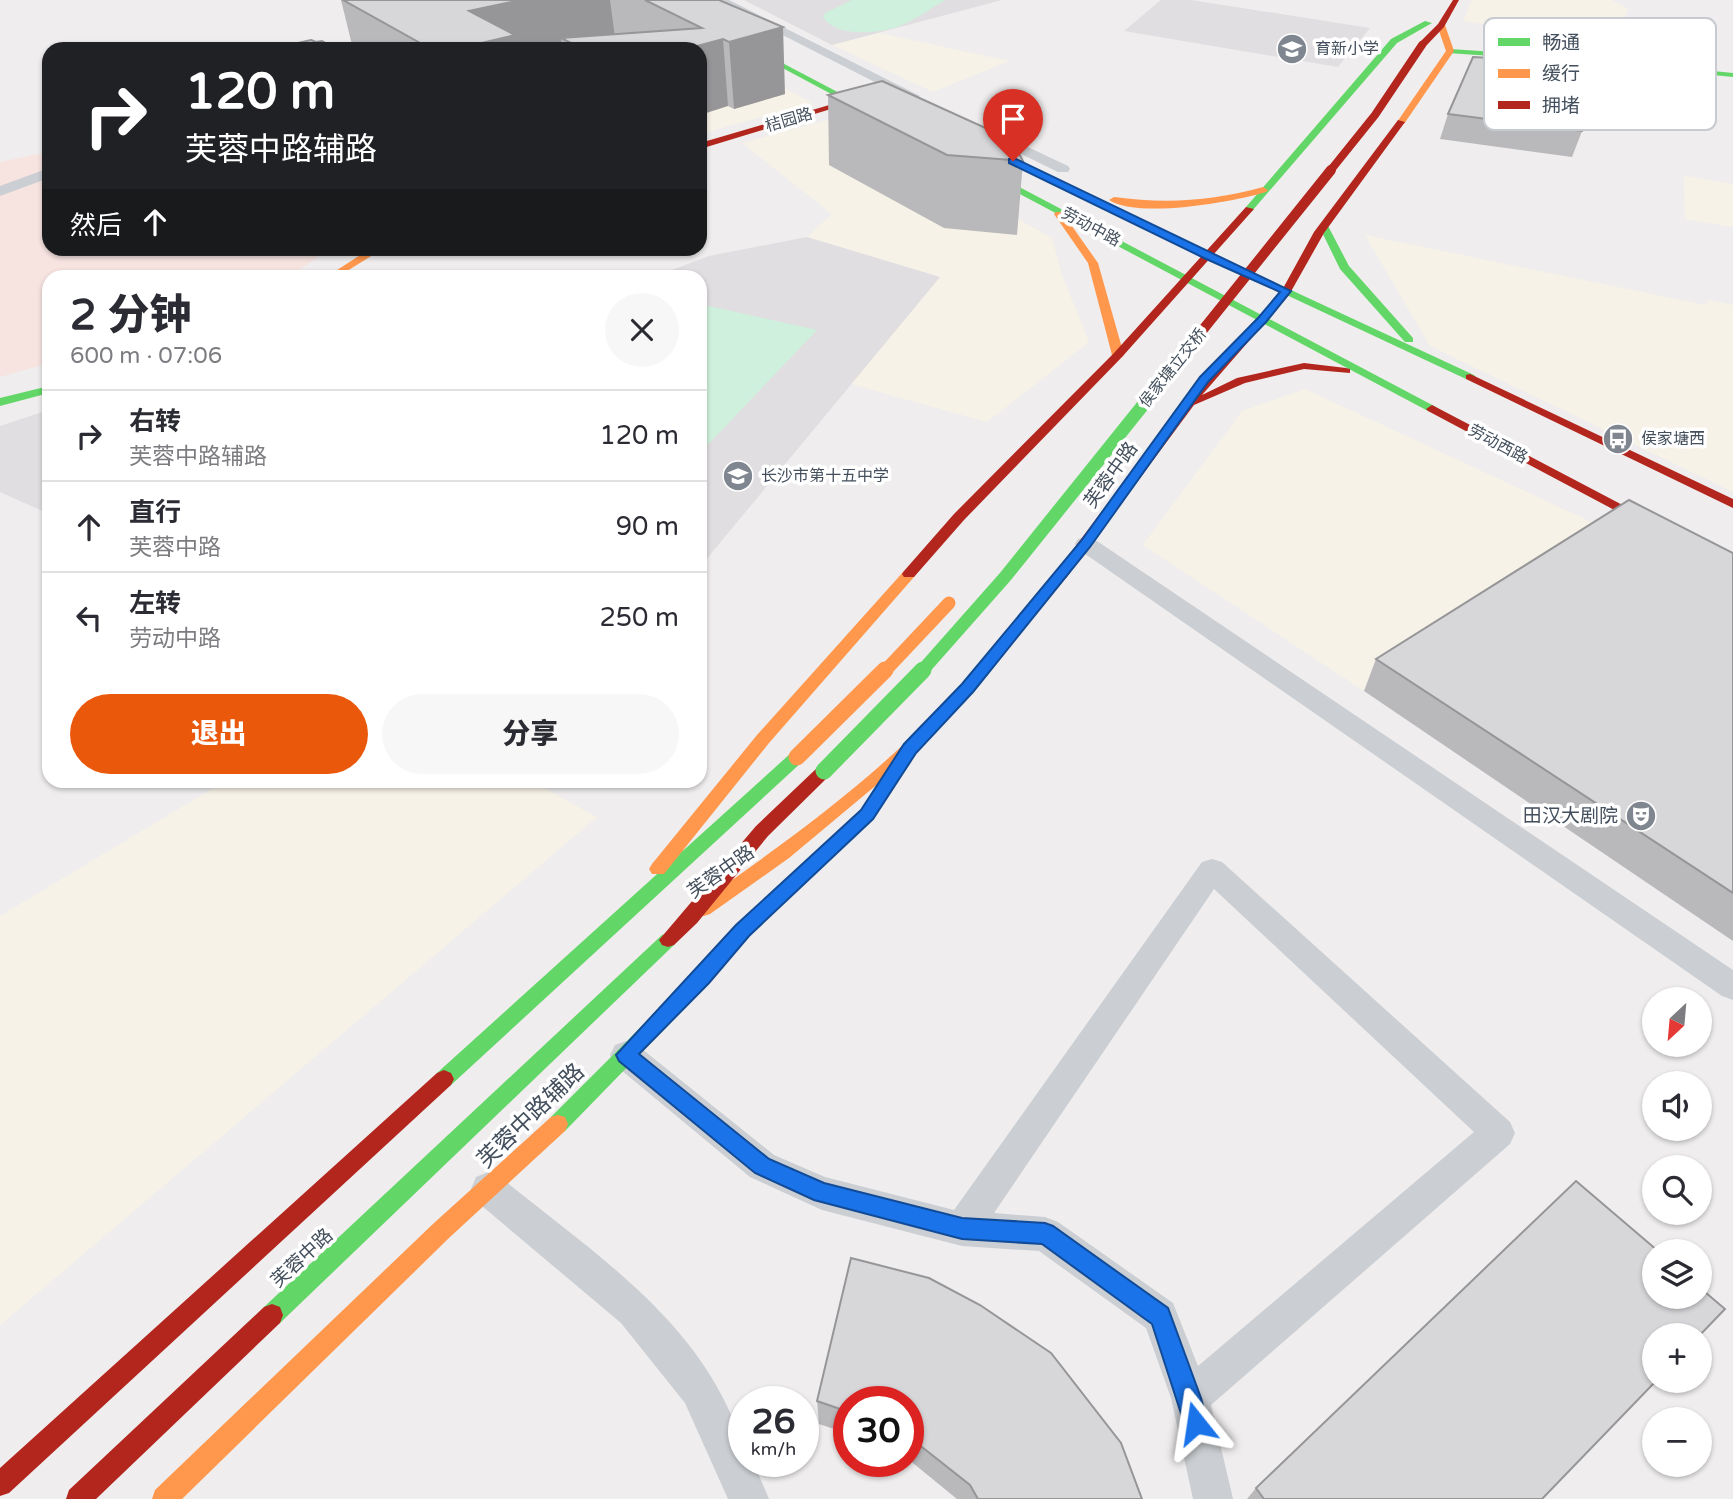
<!DOCTYPE html>
<html lang="zh">
<head>
<meta charset="utf-8">
<style>
	body { margin:0; font-family:"Varela Round","Noto Sans SC",sans-serif; background:#f7f7f7; color:#2b2b33; height:100vh; display:flex; flex-direction:column; font-size:26px; white-space:nowrap }
	* { box-sizing:border-box; margin:0 }
	p { font-size:23px; color:#7c7c81 }
	.icon { flex:none; width:38px; height:38px; fill:none; stroke:currentColor; stroke-width:2; stroke-linecap:round; stroke-linejoin:round }
	.map { position:relative; flex:1; overflow:hidden }
	.drawer { position:absolute; left:42px; top:270px; width:665px; height:518px; display:flex; flex-direction:column; background:#fff; border-radius:21px; box-shadow:0 2px 5px #0004 }
	.drawer>* { flex:none }
	.banner { position:absolute; left:42px; top:42px; width:665px; height:214px; border-radius:21px; box-shadow:0 2px 5px #0004; background:#202124; color:#fff; overflow:hidden }
	.needle { width:46px; rotate:206deg }
	.buttons { position:absolute; left:1642px; top:987px; display:grid; gap:14px }
	.buttons a { display:grid; place-items:center; width:70px; height:70px; border-radius:50%; background:#fff; box-shadow:0 2px 5px #0004; font-size:35px }
	.speed { position:absolute; left:728px; top:1386px; display:flex; gap:14px; font-size:35px; font-weight:700; text-align:center }
	.speed>* { display:grid; place-content:center; width:91px; height:91px; border-radius:50%; background:#fff; box-shadow:0 2px 5px #0004; line-height:1 }
	.speed small { font-size:18px; font-weight:400 }
	.speed .limit { border:10px solid #d22; background:#fff; color:#111 }
	.pin { position:absolute; display:grid; place-items:center; width:60px; height:60px; color:#fff; margin:-72px -30px; border-radius:50% 50% 50% 0; rotate:-45deg; box-shadow:0 0 7px #0007 }
	.pin .icon { rotate:45deg }
	.me { position:absolute; width:77px; margin:-38px; rotate:345deg; stroke-linejoin:round; filter:drop-shadow(0 0 5px #0008) }
	.turn { display:flex; align-items:center; gap:24px; height:147px; padding:0 28px; font-size:32px }
	.turn .icon { width:91px; height:91px; stroke-width:2.5 }
	.turn b { display:block; font-size:49px; line-height:60px }
	.then { display:flex; align-items:center; height:66px; padding:0 28px; background:#0003; gap:14px; font-size:26px }
	.round { display:grid; place-items:center; flex:none; width:74px; height:74px; border-radius:37px; background:#f7f7f7 }
	.summary { display:flex; align-items:center; justify-content:space-between; height:119px; padding:0 28px }
	h1 { font-size:42px; font-weight:800; line-height:52px }
	.action { display:flex; gap:14px; margin-top:auto; padding:14px 28px }
	.action a { flex:1; height:80px; border-radius:42px; background:#ea580c; color:#fff; font-size:28px; font-weight:800; line-height:80px; text-align:center }
	.action a+a { background:#f7f7f7; color:#2b2b33 }
	ul { padding:0; list-style:none }
	li { display:flex; align-items:center; gap:21px; height:91px; padding:0 28px; border-top:2px solid #e1e1e2 }
	li div { flex:1 }
	li b { display:block; font-size:26px }
	li em { font-style:normal }
	.map>svg:first-child { display:block }
</style>
</head>
<body>
<div class="map">
<svg width="1733" height="1499" viewBox="0 0 1733 1499">
	<rect width="100%" height="100%" fill="#efeded"/>
	<path fill="#f7f2e7" d="M1472,0H1612L1628,9L1616,41L1463,21Z
		M879,33L1009,61L933,92L832,45Z
		M727,57L812,103L700,134V63Z
		M838,117L1052,238L1062,275L1089,342L987,422L851,384L940,277L807,237L832,214L742,143Z
		M1684,176L1733,184V227L1685,219Z
		M1365,235L1705,305L1709,300L1733,305V492L1430,346Z
		M1305,389L1613,532L1364,691L1143,545L1242,411Z
		M225,781H531L597,817L0,1325V916Z"/>
	<path fill="#e0dee0" d="M744,0H1002L832,45Z
		M1161,0H1191L1370,28L1338,67L1124,31Z
		M807,237L940,277L700,567V276H656L709,256Z
		M49,410V514L0,492V426Z"/>
	<path fill="#f7e4e1" d="M49,152V248L330,249L290,276H49V363L0,377V162Z"/>
	<path fill="#cff0dd" d="M852,0H945C931,8 917,19 902,25C881,34 836,38 823,17L825,13Z
		M700,304L817,330L700,453Z"/>
	<g fill="none" stroke-linecap="round" stroke-linejoin="round">
		<path fill="#cbced2" fill-rule="evenodd" d="M714,0H729L920,96L913,100L908,99Z
			M983,126L1068,166L1070,169L1068,172H1058L978,133V127Z
			M49,168V178L0,196V186Z
			M1086,537L1094,539L1733,970V1000L1722,996L1078,549L1075,544L1078,539Z
			M1212,859L1222,862L1510,1122L1515,1133L1510,1144L1211,1405L1233,1499H1193L1171,1398L1146,1328L1039,1251L962,1246L822,1210L750,1177L615,1065L610,1055L615,1045L626,1041L637,1045L774,1155L825,1177L954,1210L1202,862ZM1214,889L1474,1132L1198,1366L1173,1303L1058,1222L1045,1217L994,1213Z
			M488,1172L500,1177C582,1244 681,1308 727,1406C736,1425 744,1440 744,1461H753L769,1499H728L685,1403L621,1323L476,1201L471,1189L476,1177Z"/>
		<path fill="#63d668" fill-rule="evenodd" d="M655,0H663L885,117L878,119Z
			M1425,21L1432,23L1397,43L1252,211H1246V207L1391,39Z
			M1450,49L1584,58L1733,73V77L1584,62L1447,53Z
			M974,163L1436,407L1438,409L1436,411H1428L971,168L970,166Z
			M1097,200L1474,375L1476,377L1466,379L1094,205V201Z
			M1321,224H1327L1349,266L1413,338V342H1405L1340,269L1319,226Z
			M49,386V393L0,406V398Z
			M797,751L803,753L805,757L803,761L451,1085L444,1088L437,1085L434,1079L437,1073L791,753Z
			M874,797L880,799L882,803L873,818L749,936L710,982L565,1131L558,1133L551,1131L548,1124L551,1117L696,972L737,926L861,810L868,799Z
			M668,933L674,935L677,940L674,945L280,1323L272,1326L264,1323L261,1315L264,1307L662,935Z"/>
		<path fill="#ff974d" fill-rule="evenodd" d="M1441,23L1445,25L1454,51L1404,124H1398L1397,122L1446,51L1437,25Z
			M1263,187L1268,190L1266,192C1233,202 1139,219 1109,200L1114,197C1166,204 1213,201 1263,187Z
			M1056,212H1062L1098,263L1124,355L1122,357L1112,355L1088,263L1054,214Z
			M371,248H384L339,276H328Z
			M909,570L914,571L916,574L914,577L769,743L664,874H652L649,869L652,864L757,735L904,571Z
			M1061,571L1068,575L1066,578L972,692L916,752L789,858L710,914L704,916L698,914L695,909L698,904C768,855 841,803 904,744C960,692 1007,630 1056,572Z
			M558,1115L565,1117L568,1124L565,1131L450,1237L182,1499H152L155,1490L434,1223L551,1117Z"/>
		<path fill="#b3261e" fill-rule="evenodd" d="M1453,0H1459L1444,27L1425,47H1419V43L1438,24Z
			M860,96L867,98L700,149V143Z
			M1398,120L1405,122L1324,233L1289,295L1202,395L1237,378L1304,363L1346,368L1350,369V373L1304,369L1245,383L1194,405L1066,578H1056L1054,575L1056,572L1206,374L1281,292L1314,232Z
			M1246,207L1254,209L1122,357L964,520L914,577H904L902,574L904,571L954,514L1114,353Z
			M1470,374L1733,499V508L1466,379V375Z
			M1432,405L1733,563V573L1428,411L1426,409Z
			M824,765L832,771L830,775L768,836L697,923L674,945L668,947L662,945L659,940L756,826L818,767Z
			M444,1070L451,1073L454,1079L451,1085L9,1493L0,1496V1468L437,1073Z
			M272,1304L280,1307L283,1315L280,1323L96,1499H66L69,1490L264,1307Z"/>
		<path stroke="#63d668" stroke-width="10" d="M1154,390L1177,362"/>
		<path stroke="#63d668" stroke-width="13" d="M921,672L1005,577L1156,389"/>
		<path stroke="#63d668" stroke-width="17" d="M824,771L923,670"/>
		<path stroke="#ff974d" stroke-width="13" d="M884,672L949,603"/>
		<path stroke="#ff974d" stroke-width="17" d="M797,757L885,670"/>
		<path stroke="#b3261e" stroke-width="8" d="M1330,171L1375,115L1422,45"/>
		<path stroke="#b3261e" stroke-width="10" d="M1177,362L1331,170"/>
	</g>
	<path fill="#b9b8bb" d="M341,0H719L785,94L734,109L728,106L700,49H353Z
		M828,95L1023,161L1017,235L944,228L829,165Z
		M1448,114L1582,131L1572,157L1440,139Z
		M1733,553V941L1364,691L1376,659Z
		M851,1258L929,1278L980,1305L1051,1353L1121,1443L1142,1499H957L908,1459V1402H849V1434L819,1424L817,1401Z
		M1256,1488L1542,1499H1247Z"/>
	<path fill="#969698" d="M521,0H610L616,45L561,38L562,49H456L469,11Z
		M783,27L785,94L734,109L729,42Z
		M723,39L728,106L700,115V49H686Z"/>
	<path fill="#d7d6d9" stroke="#969698" stroke-width="2" d="M343,0H521L469,11L515,35L456,49H431Z
		M645,0H719L783,27L729,42L723,39L686,49H583L561,38L702,28Z
		M311,40L316,42L322,41L336,49H271Z
		M1473,57L1600,64L1582,131L1448,114Z
		M882,81L1012,140L1023,161L947,155L828,95Z
		M1629,500L1733,553V893L1376,659Z
		M1576,1181L1658,1251H1654V1297H1699V1287L1725,1309L1699,1336L1654,1335V1381H1656L1542,1499H1264L1256,1488Z
		M851,1258L929,1278L980,1305L1051,1353L1121,1443L1142,1499H978L970,1485L908,1436V1402H849V1412L817,1401Z"/>
	<path fill="#1a73e8" stroke="#114b97" stroke-width="2" d="M1009,159H1016L1291,291L1266,322L1208,382L1090,547L973,692L916,753L873,819L749,936L709,983L639,1054L769,1159L824,1183L962,1218L1045,1223L1053,1226L1168,1308L1201,1398L1208,1423L1204,1432L1196,1435L1187,1432L1152,1324L1042,1244L962,1239L814,1200L755,1173L619,1061L616,1055L736,925L861,810L904,744L962,684L1081,541L1200,377L1259,317L1280,292L1204,258L1009,163Z"/>
	<defs>
		<g id="school-disc" transform="scale(1.575)"><circle r="9.5" fill="#7f868f" stroke="#fff"/><path d="M0-5L7-2L0 1L-7-2ZM-4 1L0 2.5L4 1V4Q0 6-4 4Z" fill="#fff"/></g>
		<g id="bus-disc" transform="scale(1.575)"><circle r="9.5" fill="#7f868f" stroke="#fff"/><path d="M-5-6H5V4H4V6H2V4H-2V6H-4V4H-5ZM-3.5-4V0h7V-4ZM-3.5 1.2v1.5H-2V1.2ZM2 1.2v1.5H3.5V1.2Z" fill="#fff"/></g>
		<g id="theatre-disc" transform="scale(1.575)"><circle r="9.5" fill="#7f868f" stroke="#fff"/><path d="M-5-5.5Q0-4 5-5.5V0Q5 5 0 6Q-5 5-5 0ZM-3.3-2.5H-1v1.5H-3.3ZM1-2.5H3.3v1.5H1ZM-2.8 1Q0 5.5 2.8 1Z" fill="#fff"/></g>
	</defs>
	<g fill-rule="evenodd">
		<use href="#school-disc" x="1292" y="49"/>
		<use href="#bus-disc" x="1618" y="439"/>
		<use href="#school-disc" x="738" y="476"/>
		<use href="#theatre-disc" x="1641" y="816"/>
	</g>
	<g text-anchor="middle" dominant-baseline="central" stroke-width="7" stroke-linejoin="round" paint-order="stroke">
		<g font-size="16" fill="#434f5c" stroke="#fff" text-anchor="start">
			<text x="1315" y="49">育新小学</text>
			<text x="1641" y="439">侯家塘西</text>
			<text x="761" y="476">长沙市第十五中学</text>
		</g>
		<g font-size="16" fill="#434f5c" stroke="#fff">
			<text transform="translate(789 120) rotate(-16)">桔园路</text>
			<text transform="translate(1091 227) rotate(28)">劳动中路</text>
			<text transform="translate(1173 368) rotate(-51)">侯家塘立交桥</text>
			<text transform="translate(1498 444) rotate(28)">劳动西路</text>
		</g>
		<g font-size="19" fill="#434f5c" stroke="#fff">
			<text transform="translate(1111 475) rotate(-54)">芙蓉中路</text>
			<text transform="translate(721 872) rotate(-35)">芙蓉中路</text>
			<text transform="translate(302 1258) rotate(-43)">芙蓉中路</text>
		</g>
		<g font-size="19" fill="#434f5c" stroke="#fff" text-anchor="end">
			<text x="1618" y="816">田汉大剧院</text>
		</g>
		<g font-size="23" fill="#434f5c" stroke="#fff">
			<text transform="translate(531 1116) rotate(-44)">芙蓉中路辅路</text>
		</g>
	</g>
	<rect x="1484" y="18" width="232" height="112" rx="10" fill="#fff" stroke="#c7cace" stroke-width="2"/>
	<rect x="1498" y="38" width="32" height="8" fill="#63d668"/>
	<rect x="1498" y="69" width="32" height="9" fill="#ff974d"/>
	<rect x="1498" y="101" width="32" height="8" fill="#b3261e"/>
	<g font-size="19" fill="#434f5c">
		<text x="1542" y="49">畅通</text>
		<text x="1542" y="80">缓行</text>
		<text x="1542" y="112">拥堵</text>
	</g>
</svg>
<div class="buttons">
<a><svg class="needle" viewBox="-14 -14 28 28"><path d="M0-13l5 13h-10z" fill="#e53935"/><path d="M0 13l5-13h-10z" fill="#7c7c81"/></svg></a>
<a><svg class="icon" aria-label="sound" viewBox="0 0 24 24"><path d="M4 9h4l5-4v14l-5-4H4zM17 9q2 3 0 6"/></svg></a>
<a><svg class="icon" aria-label="search" viewBox="0 0 24 24"><circle cx="10" cy="10" r="6"/><path d="M15 15l6 6"/></svg></a>
<a><svg class="icon" aria-label="layers" viewBox="0 0 24 24"><path d="M12 4l9 5-9 5-9-5zM3 14l9 5 9-5"/></svg></a>
<a>+</a>
<a>−</a>
</div>
<div class="speed"><div>26<small>km/h</small></div><div class="limit">30</div></div>
<div class="pin" style="left:1013px;top:161px;background:#d93025"><svg class="icon" aria-label="arrive" viewBox="0 0 24 24"><path d="M6 21V4h12l-3 4 3 4H6"/></svg></div>
<svg class="me" style="left:1196px;top:1423px" viewBox="-20 -20 40 40"><path d="M0-17L14 15 0 8-14 15z" fill="#1a73e8" stroke="#fff" stroke-width="4"/></svg>
<div class="banner">
<div class="turn"><svg class="icon" aria-label="right" viewBox="0 0 24 24"><path d="M7 20v-9h11M14 6l5 5-5 5"/></svg><div><b>120 m</b>芙蓉中路辅路</div></div>
<div class="then">然后<svg class="icon" aria-label="ahead" viewBox="0 0 24 24"><path d="M12 20V5M6 11l6-6 6 6"/></svg></div>
</div>
<section class="drawer">
<div class="summary"><div><h1>2 分钟</h1><p>600 m · 07:06</p></div><a class="round"><svg class="icon" aria-label="close" viewBox="0 0 24 24"><path d="M6 6l12 12M18 6L6 18"/></svg></a></div>
<ul>
<li><svg class="icon" aria-label="right" viewBox="0 0 24 24"><path d="M7 20v-9h11M14 6l5 5-5 5"/></svg><div><b>右转</b><p>芙蓉中路辅路</p></div><em>120 m</em></li>
<li><svg class="icon" aria-label="ahead" viewBox="0 0 24 24"><path d="M12 20V5M6 11l6-6 6 6"/></svg><div><b>直行</b><p>芙蓉中路</p></div><em>90 m</em></li>
<li><svg class="icon" aria-label="left" viewBox="0 0 24 24"><path d="M17 20v-9H6M10 6l-5 5 5 5"/></svg><div><b>左转</b><p>劳动中路</p></div><em>250 m</em></li>
</ul>
<div class="action"><a>退出</a><a>分享</a></div>
</section>
</div>
</body>
</html>
